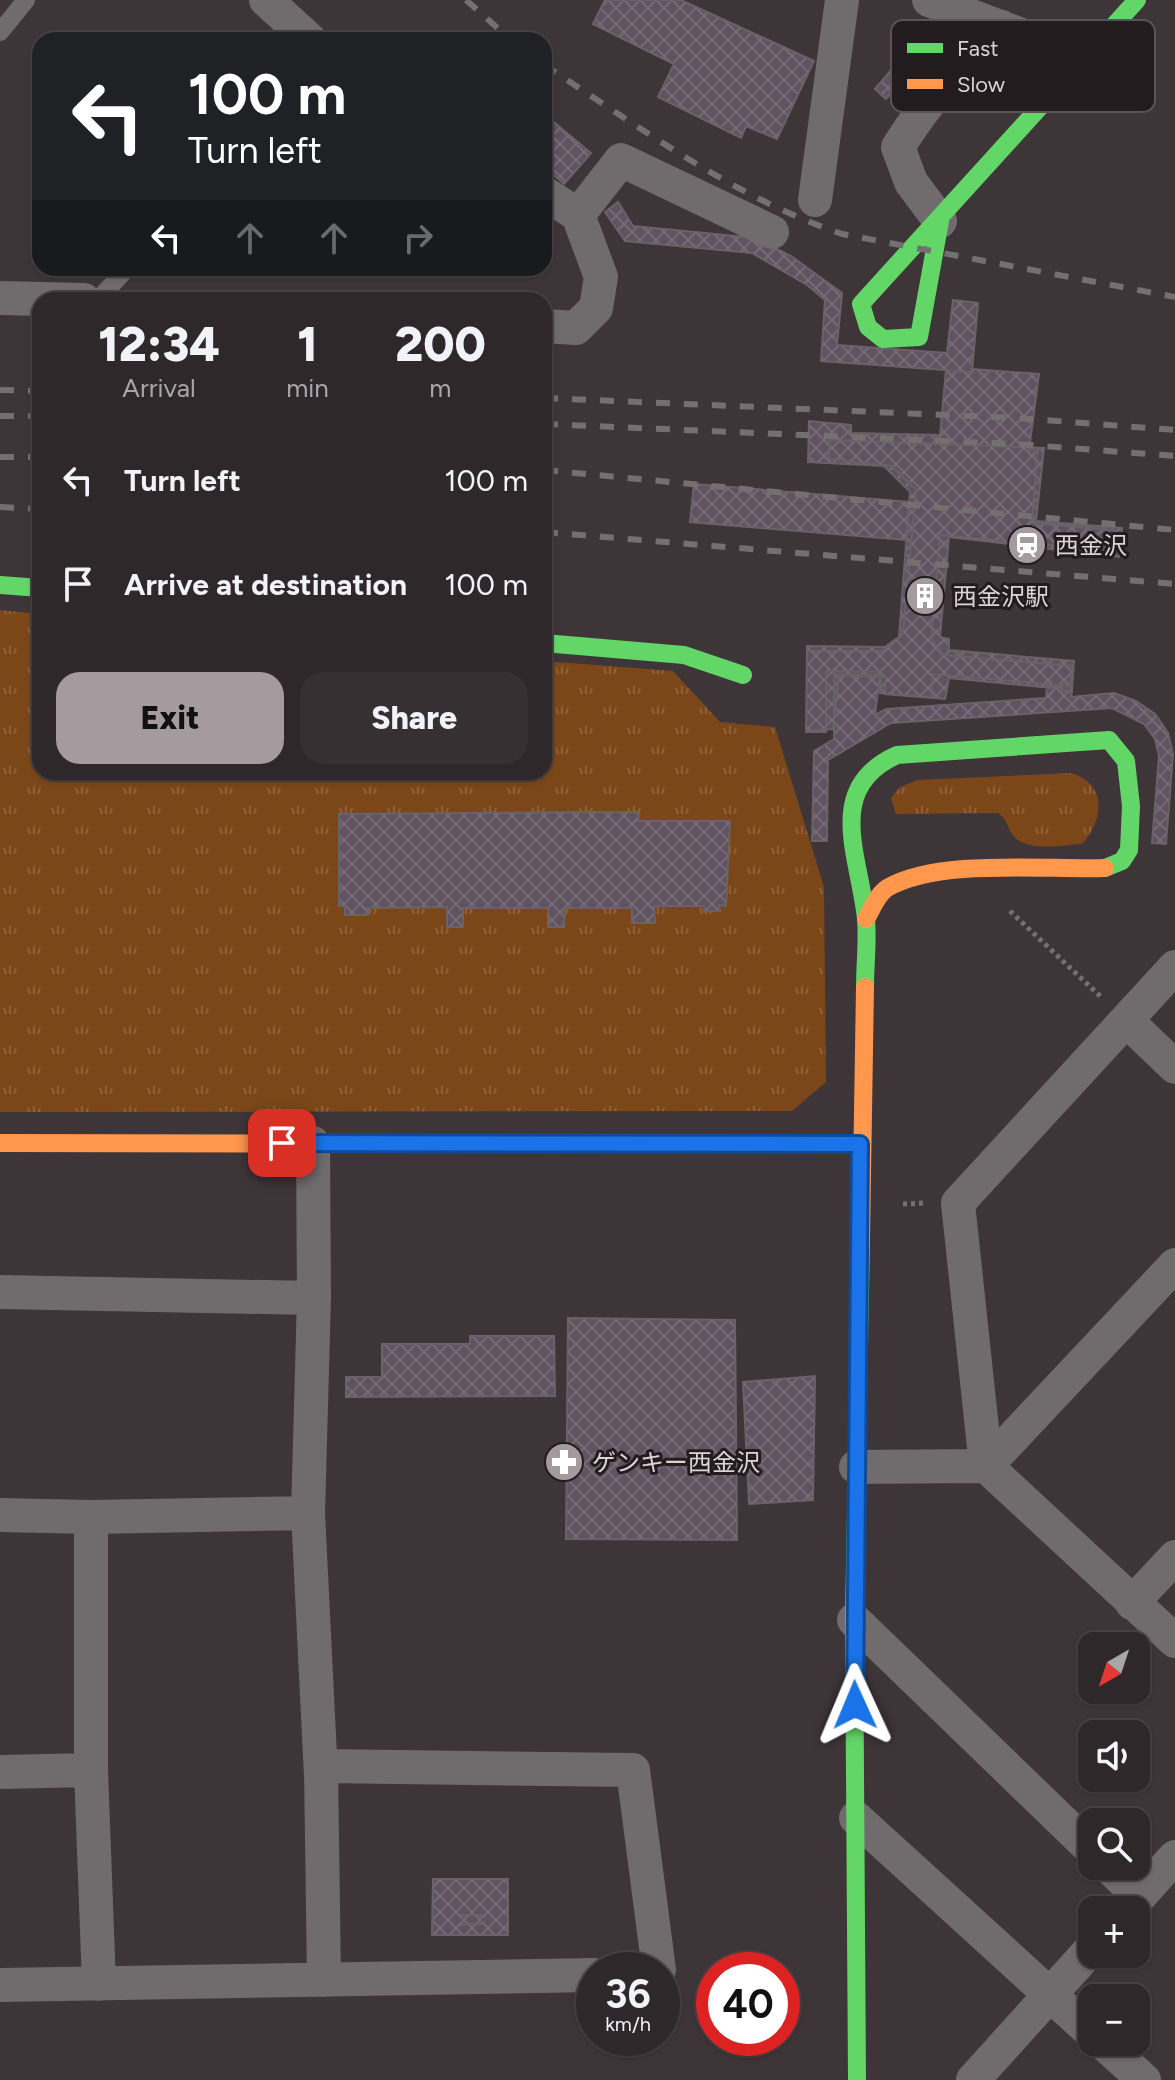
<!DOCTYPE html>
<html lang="en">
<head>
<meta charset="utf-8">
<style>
	body { margin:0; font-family:Figtree,"Noto Sans JP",sans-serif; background:#363033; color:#f1f3f6; height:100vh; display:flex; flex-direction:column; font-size:30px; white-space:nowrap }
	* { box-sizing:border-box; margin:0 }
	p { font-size:26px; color:#a7a6a9 }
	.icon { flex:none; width:44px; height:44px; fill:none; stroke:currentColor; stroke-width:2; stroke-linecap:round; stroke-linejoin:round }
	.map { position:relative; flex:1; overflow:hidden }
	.details { position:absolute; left:32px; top:292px; width:520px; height:488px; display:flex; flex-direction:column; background:#2e282b; border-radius:24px; box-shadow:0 2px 6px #0004,0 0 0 2px #494447 }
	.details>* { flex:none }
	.top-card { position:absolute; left:32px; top:32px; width:520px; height:244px; border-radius:24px; box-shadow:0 2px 6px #0004,0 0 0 2px #494447; background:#202124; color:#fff; overflow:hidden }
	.needle { width:52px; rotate:219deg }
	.fabs { position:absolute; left:1078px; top:1632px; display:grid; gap:16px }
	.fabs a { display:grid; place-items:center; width:72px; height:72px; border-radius:16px; background:#2e282b; box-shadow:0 2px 6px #0004,0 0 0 2px #494447; font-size:40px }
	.speed { position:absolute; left:576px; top:1952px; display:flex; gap:16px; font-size:40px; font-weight:700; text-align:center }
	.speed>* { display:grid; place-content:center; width:104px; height:104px; border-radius:50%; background:#2e282b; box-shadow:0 2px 6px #0004,0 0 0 2px #494447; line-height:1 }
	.speed small { font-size:20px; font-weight:400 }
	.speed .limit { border:12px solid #d22; background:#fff; color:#111 }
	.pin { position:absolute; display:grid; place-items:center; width:68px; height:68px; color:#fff; margin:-34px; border-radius:16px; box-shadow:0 4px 12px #0006 }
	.me { position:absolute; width:88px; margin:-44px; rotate:359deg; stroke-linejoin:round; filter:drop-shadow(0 0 6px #0008) }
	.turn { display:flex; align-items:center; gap:28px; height:168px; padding:0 24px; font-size:36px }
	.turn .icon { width:104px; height:104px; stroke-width:2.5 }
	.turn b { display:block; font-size:56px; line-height:68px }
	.lanes { display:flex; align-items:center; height:76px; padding:0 24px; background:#0003; justify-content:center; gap:40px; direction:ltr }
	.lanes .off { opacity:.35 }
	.eta { display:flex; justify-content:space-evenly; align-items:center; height:136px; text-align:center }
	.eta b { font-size:48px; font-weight:800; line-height:56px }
	.action { display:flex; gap:16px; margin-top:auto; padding:16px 24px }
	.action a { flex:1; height:92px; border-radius:24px; background:#a59b9f; color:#111; font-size:32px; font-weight:800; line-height:92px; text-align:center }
	.action a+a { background:#363033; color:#f1f3f6 }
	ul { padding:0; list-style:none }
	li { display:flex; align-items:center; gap:24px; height:104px; padding:0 24px }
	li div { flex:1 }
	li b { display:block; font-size:30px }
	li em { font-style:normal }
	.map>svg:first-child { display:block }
</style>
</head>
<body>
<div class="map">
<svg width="1175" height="2080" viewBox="0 0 1175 2080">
	<defs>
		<pattern id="grass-tufts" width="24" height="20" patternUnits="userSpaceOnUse" patternTransform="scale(2)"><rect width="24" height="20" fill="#7b4718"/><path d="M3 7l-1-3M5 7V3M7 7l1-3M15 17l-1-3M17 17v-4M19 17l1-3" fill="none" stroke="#8d6139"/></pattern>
		<pattern id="building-cross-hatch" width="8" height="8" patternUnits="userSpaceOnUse" patternTransform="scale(2)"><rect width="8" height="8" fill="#605260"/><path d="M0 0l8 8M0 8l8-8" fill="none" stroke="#766a76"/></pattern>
	</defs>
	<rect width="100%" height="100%" fill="#3e3539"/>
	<path fill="url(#grass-tufts)" d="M0,610L40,614V772H544V661L673,671L720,722L775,727L824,887L826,1082L792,1111L0,1112Z
		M1070,773C1108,783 1104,820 1082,844C1062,845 1025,853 1012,834C1006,825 1008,820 998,813L896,814L891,798L900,787L918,780Z"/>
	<path fill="url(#building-cross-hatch)" stroke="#696368" stroke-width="2" d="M605,0H681L814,61L777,139L746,126L741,138L658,97L674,64L593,24Z
		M923,33L934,43L886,99L875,89Z
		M544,114L591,153L564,184L544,166Z
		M618,202L633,226L756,238L791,256L842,293L837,345L947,353L953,300L978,303L972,372L821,361L825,300L807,285L752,253L625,241L605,212Z
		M972,369L1039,374L1029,450L1037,451L1032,523L1114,530L1112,551L940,535L931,638L943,655L1072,666L1070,686L933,674L931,697L880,693L881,672L826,671V732H806L807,651H883L899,637L910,492L884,466L808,462L809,421L851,425V433L940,435L946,370L972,372Z
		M829,440L1044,448L1036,521L1122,528L1119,557L949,537L940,637L949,639V650L1074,661L1072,690L949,678L945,699L885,694L886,677L839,675L833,729L806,731L807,646L885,647L903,634L916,490L892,466L829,459Z
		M694,484L909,502L906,540L690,522Z
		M834,674L880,675L875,715L886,709L1046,698L1047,686L1062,687V691L1072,692L1071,697L1114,693L1136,701L1155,714L1168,733L1173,754L1166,844L1152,843L1159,756L1155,739L1144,724L1112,708L891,723L828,760L827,841H812L814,751L834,739Z
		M590,812H639L638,821H730L726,906L719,905L720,911H704V906H654L655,923H632V908H565L564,927H548V908H463V927H447V907L368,908V915H345V906H339V814Z
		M568,1318L735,1320L737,1540L566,1539Z
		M470,1336H554L555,1396L346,1397V1377H382V1344H470Z
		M815,1376L813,1500L749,1504L743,1382Z
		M433,1879H508V1935H432Z
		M462,1915H481V1924L462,1925Z"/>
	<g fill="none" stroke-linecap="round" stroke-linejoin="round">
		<path stroke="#757071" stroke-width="5" stroke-dasharray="4 4" stroke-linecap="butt" d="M1010,911L1101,997
			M903,1204L925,1203"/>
		<path stroke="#706b6c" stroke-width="18" d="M0,32L26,0
			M98,300L127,268"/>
		<path stroke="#706b6c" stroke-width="34" d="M266,0L310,40
			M929,0L1085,59
			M544,193L578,215L601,277L596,308L576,328L544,326
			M815,200L842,0
			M578,215L621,160L772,232
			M940,221L911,182L898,147C927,101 960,62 1002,27
			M0,298L84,300
			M1128,1022L1175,1067
			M313,1143L314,1298
			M1175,1265L986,1466L1175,1641
			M0,1292L314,1298L308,1513
			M856,1467L986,1466L958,1203L1175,967
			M0,1515L91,1517V1770L0,1772
			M91,1517L308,1513L321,1776
			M1132,1603L1175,1557
			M854,1620L1092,1850
			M91,1770L99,1984
			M856,1818L1092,2033
			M1108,1866L1139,1896
			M1127,1910L1175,1857
			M324,1980L321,1766L633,1770L659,1970
			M0,1985L594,1975
			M1102,2042L1144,2080
			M973,2080L1092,1948"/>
		<path stroke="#63d668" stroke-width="18" d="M940,221L919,337L883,339L868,327L861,304L1137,0
			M0,585L40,588
			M544,643L684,655L743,675
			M865,987C865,964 868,941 866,919C860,857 823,788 897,755L1109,740L1126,761L1131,806L1129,850L1122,861L1105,868
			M535,1144H860
			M857,2080L854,1620L861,1238"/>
		<path stroke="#ff974d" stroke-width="18" d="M866,919C872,909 877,895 887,888C938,858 1045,870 1105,868
			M0,1143L535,1144
			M861,1238L865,987"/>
		<path stroke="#757070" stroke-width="6" stroke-dasharray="14 14" stroke-linecap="butt" d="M466,0L511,40
			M544,65C640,127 733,197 842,234L1175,297
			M0,390L40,391
			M544,398L1017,418L1175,430
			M0,416H40
			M544,424L1016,444L1175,456
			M0,457H40
			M544,470L1175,530
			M0,507L40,509
			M544,532L1175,584"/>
	</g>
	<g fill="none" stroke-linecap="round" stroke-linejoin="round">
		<g stroke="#114b97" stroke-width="20">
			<path id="route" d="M282,1143L860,1144L855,1705"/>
		</g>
		<use href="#route" stroke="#1a73e8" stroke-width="14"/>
	</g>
	<defs>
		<g id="station-disc" transform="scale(2)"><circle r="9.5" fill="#a59b9f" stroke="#231c1f"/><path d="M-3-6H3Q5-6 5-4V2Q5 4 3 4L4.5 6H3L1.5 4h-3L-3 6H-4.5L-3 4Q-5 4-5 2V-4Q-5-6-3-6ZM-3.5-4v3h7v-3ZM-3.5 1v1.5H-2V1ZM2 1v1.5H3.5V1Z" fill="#fff"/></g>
		<g id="building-disc" transform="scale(2)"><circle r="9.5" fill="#a59b9f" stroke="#231c1f"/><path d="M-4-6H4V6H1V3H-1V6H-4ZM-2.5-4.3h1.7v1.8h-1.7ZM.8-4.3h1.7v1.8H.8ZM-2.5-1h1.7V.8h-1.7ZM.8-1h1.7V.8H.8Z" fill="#fff"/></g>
		<g id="pharmacy-disc" transform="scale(2)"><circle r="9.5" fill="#a59b9f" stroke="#231c1f"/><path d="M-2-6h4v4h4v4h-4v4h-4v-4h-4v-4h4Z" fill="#fff"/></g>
	</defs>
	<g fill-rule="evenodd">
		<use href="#station-disc" x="1027" y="545"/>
		<use href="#building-disc" x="925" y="596"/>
		<use href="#pharmacy-disc" x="564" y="1462"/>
	</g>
	<g text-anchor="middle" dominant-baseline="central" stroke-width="6" stroke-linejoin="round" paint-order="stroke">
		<g font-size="24" fill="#ddd2d6" stroke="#231c1f" text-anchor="start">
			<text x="1055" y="545">西金沢</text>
			<text x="953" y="596">西金沢駅</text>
			<text x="592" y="1462">ゲンキー西金沢</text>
		</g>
	</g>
	<rect x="891" y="20" width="264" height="92" rx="12" fill="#231c1f" stroke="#5b5356" stroke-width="2"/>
	<rect x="907" y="43" width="36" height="10" fill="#63d668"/>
	<rect x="907" y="79" width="36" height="10" fill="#ff974d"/>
	<g font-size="22" fill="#ddd2d6">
		<text x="957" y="56">Fast</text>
		<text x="957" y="92">Slow</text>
	</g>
</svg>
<div class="fabs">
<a><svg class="needle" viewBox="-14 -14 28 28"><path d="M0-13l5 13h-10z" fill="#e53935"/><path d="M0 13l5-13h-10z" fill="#a7a6a9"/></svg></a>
<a><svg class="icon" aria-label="sound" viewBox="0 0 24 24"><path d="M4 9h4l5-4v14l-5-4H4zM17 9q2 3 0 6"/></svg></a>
<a><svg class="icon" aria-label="search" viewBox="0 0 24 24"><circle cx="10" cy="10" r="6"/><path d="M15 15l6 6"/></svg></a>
<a>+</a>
<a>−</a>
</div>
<div class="speed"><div>36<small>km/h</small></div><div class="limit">40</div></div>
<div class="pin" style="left:282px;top:1143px;background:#d93025"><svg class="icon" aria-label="arrive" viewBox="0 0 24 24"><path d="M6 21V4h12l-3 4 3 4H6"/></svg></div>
<svg class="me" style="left:855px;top:1705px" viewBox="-20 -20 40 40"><path d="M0-17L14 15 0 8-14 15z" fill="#1a73e8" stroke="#fff" stroke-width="4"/></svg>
<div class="top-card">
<div class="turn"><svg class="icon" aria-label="left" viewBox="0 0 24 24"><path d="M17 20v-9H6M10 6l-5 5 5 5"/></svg><div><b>100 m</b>Turn left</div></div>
<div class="lanes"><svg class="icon" aria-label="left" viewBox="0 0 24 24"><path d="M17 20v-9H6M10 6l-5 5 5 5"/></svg><svg class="icon off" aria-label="ahead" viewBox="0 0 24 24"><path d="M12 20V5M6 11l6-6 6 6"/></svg><svg class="icon off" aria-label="ahead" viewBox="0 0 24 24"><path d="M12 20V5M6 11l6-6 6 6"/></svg><svg class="icon off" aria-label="right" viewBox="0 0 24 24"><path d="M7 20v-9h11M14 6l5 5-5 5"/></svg></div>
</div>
<section class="details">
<div class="eta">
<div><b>12:34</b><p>Arrival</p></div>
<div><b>1</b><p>min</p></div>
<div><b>200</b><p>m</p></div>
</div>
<ul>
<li><svg class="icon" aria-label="left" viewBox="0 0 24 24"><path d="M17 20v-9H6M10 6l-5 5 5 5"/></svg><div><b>Turn left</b></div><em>100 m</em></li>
<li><svg class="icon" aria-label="arrive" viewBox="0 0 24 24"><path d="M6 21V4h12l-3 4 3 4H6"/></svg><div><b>Arrive at destination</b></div><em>100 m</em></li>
</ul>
<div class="action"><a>Exit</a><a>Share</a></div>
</section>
</div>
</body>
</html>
